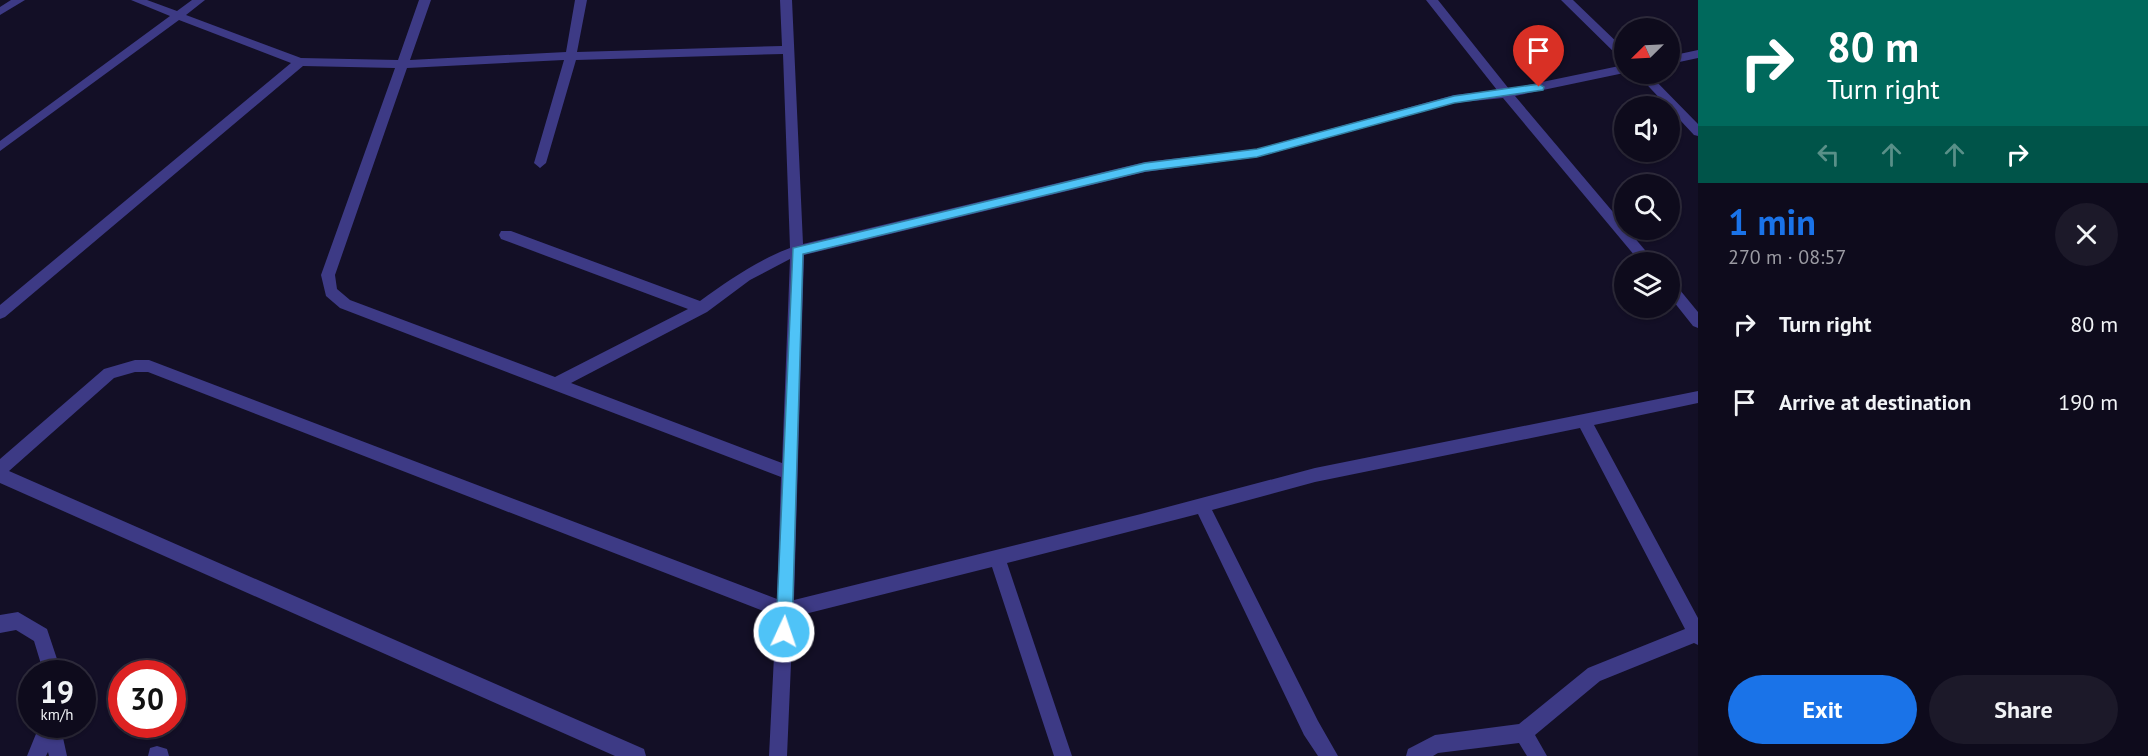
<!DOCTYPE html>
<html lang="en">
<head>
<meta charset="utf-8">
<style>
	body { margin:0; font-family:"PT Sans",sans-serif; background:#1c1929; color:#f1f3f6; height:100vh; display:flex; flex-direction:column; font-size:22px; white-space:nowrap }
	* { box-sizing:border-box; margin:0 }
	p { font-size:20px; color:#9b9ba3 }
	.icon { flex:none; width:33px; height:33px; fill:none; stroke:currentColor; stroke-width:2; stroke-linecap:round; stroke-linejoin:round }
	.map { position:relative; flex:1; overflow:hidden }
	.side { display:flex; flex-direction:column; background:#0e0b1c; width:450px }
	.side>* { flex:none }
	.guide { background:#00695c; color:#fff; overflow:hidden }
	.needle { width:39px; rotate:246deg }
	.controls { position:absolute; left:1614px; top:18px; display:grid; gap:12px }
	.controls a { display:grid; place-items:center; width:66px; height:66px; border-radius:50%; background:#0e0b1c; box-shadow:0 2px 4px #0004,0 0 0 2px #2e2b3b; font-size:30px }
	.speed { position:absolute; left:18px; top:660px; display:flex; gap:12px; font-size:30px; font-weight:700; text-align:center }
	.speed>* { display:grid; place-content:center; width:78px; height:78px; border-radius:50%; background:#0e0b1c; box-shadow:0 2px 4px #0004,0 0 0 2px #2e2b3b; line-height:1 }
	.speed small { font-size:15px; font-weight:400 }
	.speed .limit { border:9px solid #d22; background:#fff; color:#111 }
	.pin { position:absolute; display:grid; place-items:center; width:51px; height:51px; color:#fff; margin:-62px -26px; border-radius:50% 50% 50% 0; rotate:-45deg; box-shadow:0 0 6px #0007 }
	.pin .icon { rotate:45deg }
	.me { position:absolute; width:66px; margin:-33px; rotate:3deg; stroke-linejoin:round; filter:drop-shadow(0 0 4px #0008) }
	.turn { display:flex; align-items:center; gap:21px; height:126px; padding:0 30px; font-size:27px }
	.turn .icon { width:78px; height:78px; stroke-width:2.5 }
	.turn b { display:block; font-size:42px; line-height:51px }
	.lanes { display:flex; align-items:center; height:57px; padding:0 30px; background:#0003; justify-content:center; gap:30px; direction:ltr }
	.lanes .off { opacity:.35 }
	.round { display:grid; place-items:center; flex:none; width:63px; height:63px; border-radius:32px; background:#1c1929 }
	.summary { display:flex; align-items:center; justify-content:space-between; height:102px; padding:0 30px }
	h1 { font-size:36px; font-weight:600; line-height:45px; color:#1a73e8 }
	.cta { display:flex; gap:12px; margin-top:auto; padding:12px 30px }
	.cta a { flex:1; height:69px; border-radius:36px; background:#1a73e8; color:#fff; font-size:24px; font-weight:600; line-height:69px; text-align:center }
	.cta a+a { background:#1c1929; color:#f1f3f6 }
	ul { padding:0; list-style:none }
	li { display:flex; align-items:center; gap:18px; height:78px; padding:0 30px }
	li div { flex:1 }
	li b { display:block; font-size:22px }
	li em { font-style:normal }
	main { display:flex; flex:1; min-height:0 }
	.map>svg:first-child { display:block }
</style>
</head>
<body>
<main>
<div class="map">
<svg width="1698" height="756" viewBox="0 0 1698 756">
	<rect width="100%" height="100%" fill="#130f26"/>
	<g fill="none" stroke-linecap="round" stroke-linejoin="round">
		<path fill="#3d3a85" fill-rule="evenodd" d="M11,0H25L0,15V7Z
			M131,0H147L177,11L192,0H205L186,15L301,58L398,60L419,0H431L410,60L566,52L575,0H587L577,52L782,46L780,0H792L803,244L1145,162L1257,149L1454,95L1497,90L1426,0H1438L1509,89L1624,65V73L1515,96L1624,225V230H1628L1655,262H1640L1503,98L1454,103L1257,157L1145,172L804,255L794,600L1141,514L1315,468L1698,391V403L1594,425L1698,618V645L1694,643L1600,681L1535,735L1547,756H1527L1519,743L1438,753L1433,756H1406L1408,749L1435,735L1519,724L1588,668L1685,629L1580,428L1315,482L1212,510L1318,721L1338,756H1318L1304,735L1198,514L1007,563L1072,756H1054L992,567L793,617L787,756H769L776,616L148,372H135L114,378L9,471L644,749L646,756H615L0,483V459L104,369L135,360H149L777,599L781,477L340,308L326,296L321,275L395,68L303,66L5,317L0,319V305L291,63L179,20L0,151V141L170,16ZM783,54L790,248C756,261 729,280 700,301L511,231H501L499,235L501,239L688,309L555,377L350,300L337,289L335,275L407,68L564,60L534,163L540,168L546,163L576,60ZM790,259L782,463L571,383L707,312L750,280Z
			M1561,0H1573L1624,49V59L1620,58Z
			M1698,50V58L1670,64V56Z
			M1637,74H1649L1698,124V136L1694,135Z
			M1670,282L1675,284L1698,312V328L1693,326L1670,297Z
			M18,612L47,629L62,674H44L34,641L16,630L0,633V615Z
			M40,724H60L67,756H49L48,752L46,756H27Z
			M157,746L167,749L169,756H148L150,748Z"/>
	</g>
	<path fill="#4fc3f7" stroke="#337fa1" stroke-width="1.5" d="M1539,84L1544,87L1543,90L1454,103L1257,157L1145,171L803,254L792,632L790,637L784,640L779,637L776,632L793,248L1145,163L1257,149L1454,96Z"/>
</svg>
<div class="controls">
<a><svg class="needle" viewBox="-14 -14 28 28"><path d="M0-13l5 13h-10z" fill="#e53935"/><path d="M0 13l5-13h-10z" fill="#9b9ba3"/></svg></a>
<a><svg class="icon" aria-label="sound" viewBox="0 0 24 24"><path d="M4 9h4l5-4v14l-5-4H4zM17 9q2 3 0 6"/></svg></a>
<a><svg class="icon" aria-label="search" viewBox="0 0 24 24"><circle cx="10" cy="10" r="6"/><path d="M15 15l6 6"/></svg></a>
<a><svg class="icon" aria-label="layers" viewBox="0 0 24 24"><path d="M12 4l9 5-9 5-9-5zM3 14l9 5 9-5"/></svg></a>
</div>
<div class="speed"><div>19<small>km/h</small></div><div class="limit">30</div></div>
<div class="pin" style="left:1539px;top:87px;background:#d93025"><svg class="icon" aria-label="arrive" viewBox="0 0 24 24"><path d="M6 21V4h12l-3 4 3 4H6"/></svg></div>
<svg class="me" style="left:784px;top:632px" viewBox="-20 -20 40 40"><circle r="17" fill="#4fc3f7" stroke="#fff" stroke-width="3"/><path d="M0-11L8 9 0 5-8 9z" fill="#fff"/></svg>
</div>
<section class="side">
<div class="guide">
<div class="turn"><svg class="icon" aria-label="right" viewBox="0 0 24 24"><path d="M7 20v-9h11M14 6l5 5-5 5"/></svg><div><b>80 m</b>Turn right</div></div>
<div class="lanes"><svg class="icon off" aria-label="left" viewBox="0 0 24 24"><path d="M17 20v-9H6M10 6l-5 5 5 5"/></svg><svg class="icon off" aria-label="ahead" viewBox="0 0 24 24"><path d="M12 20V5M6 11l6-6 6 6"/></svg><svg class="icon off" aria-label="ahead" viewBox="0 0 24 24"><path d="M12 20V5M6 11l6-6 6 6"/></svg><svg class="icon" aria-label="right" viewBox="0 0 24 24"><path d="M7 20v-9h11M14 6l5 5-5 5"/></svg></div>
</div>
<div class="summary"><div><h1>1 min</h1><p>270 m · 08:57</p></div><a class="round"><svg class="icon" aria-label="close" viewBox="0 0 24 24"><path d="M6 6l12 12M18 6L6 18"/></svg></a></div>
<ul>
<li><svg class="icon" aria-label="right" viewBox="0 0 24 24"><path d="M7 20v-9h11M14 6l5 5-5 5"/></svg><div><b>Turn right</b></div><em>80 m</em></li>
<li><svg class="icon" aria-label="arrive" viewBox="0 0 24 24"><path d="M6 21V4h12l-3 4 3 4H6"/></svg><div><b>Arrive at destination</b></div><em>190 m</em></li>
</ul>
<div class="cta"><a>Exit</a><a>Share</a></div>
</section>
</main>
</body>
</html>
